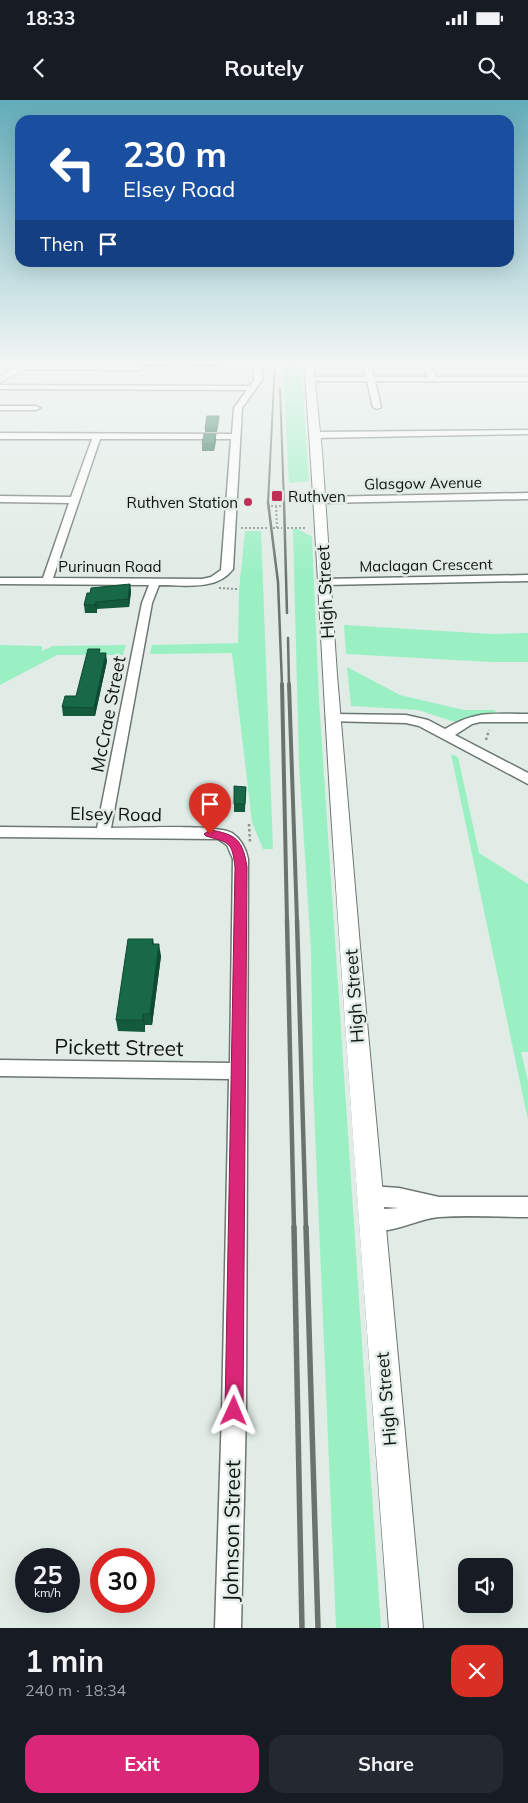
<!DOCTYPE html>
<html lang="en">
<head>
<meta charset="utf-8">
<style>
	body { margin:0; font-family:Mulish,sans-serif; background:#242831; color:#f1f3f6; height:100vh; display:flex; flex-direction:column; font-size:19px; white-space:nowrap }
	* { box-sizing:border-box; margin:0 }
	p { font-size:16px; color:#9ea1a6 }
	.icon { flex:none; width:28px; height:28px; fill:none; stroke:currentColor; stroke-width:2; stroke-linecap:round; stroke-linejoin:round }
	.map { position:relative; height:1528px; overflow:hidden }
	.panel { display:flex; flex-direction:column; background:#171b24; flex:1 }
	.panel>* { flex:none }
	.top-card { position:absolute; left:15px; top:15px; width:499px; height:152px; border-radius:15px; box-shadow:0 5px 20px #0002; background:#1a4fa0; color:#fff; overflow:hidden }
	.tools { position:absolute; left:458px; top:1458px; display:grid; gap:10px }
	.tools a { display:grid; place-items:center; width:55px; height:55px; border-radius:10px; background:#171b24; box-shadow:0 5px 20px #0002; font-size:25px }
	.speed { position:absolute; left:15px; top:1448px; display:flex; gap:10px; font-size:25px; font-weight:700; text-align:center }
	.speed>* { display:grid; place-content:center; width:65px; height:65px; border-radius:50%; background:#171b24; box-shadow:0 5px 20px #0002; line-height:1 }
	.speed small { font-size:12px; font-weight:400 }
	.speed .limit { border:8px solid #d22; background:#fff; color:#111 }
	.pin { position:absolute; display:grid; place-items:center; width:42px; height:42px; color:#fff; margin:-51px -21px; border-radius:50% 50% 50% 0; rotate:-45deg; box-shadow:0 0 5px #0007 }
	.pin .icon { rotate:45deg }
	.me { position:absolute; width:55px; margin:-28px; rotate:1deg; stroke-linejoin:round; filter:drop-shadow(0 0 4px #0008) }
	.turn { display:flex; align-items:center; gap:18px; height:105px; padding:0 25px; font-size:22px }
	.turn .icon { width:65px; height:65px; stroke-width:2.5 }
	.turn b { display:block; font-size:35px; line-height:42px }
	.then { display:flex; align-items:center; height:48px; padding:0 25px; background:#0003; gap:10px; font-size:19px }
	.round { display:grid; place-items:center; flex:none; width:52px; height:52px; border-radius:15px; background:#242831 }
	.overview { display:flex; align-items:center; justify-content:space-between; height:85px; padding:0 25px }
	h1 { font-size:30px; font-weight:700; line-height:38px }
	.primary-button { display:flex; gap:10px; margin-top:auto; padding:10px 25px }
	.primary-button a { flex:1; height:58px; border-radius:15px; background:#db2777; color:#fff; font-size:20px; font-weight:700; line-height:58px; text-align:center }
	.primary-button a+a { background:#242831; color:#f1f3f6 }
	.status { display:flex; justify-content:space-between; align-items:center; height:35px; padding:0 25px; background:#171b24; direction:ltr }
	.status svg { height:14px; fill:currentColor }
	header { display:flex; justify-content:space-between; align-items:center; height:65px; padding:0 25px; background:#171b24; font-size:22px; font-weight:700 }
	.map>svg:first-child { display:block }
</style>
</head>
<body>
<div class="status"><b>18:33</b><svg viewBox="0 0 49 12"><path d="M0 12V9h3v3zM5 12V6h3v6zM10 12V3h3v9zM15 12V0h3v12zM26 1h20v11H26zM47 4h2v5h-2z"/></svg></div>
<header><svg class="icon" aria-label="back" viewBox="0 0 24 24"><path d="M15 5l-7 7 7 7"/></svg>Routely<svg class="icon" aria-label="search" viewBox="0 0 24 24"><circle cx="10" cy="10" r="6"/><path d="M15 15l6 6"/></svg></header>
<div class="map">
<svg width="528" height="1528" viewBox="0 0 528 1528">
	<rect width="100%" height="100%" fill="#e1ece6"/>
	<path fill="#9af0c3" d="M283,263H301L309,381L289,383Z
		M293,429H298L312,437L319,600L381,1528H336L313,983L311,850L299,664Z
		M245,431H261L273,749H263L252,722L232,553L150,554L152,545L238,543L239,490Z
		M344,525L492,534L528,533V562H491L346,554Z
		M0,545L42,546V551L53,546L126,545L123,555H57L0,585Z
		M347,567L400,595L464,610H495L496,613L468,617L455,622L418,610L351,606Z
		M451,654L458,657L479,753L528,784V952H521L528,981V1020Z"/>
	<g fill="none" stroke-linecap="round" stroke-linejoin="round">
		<g stroke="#6d7771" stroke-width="3">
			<path id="minor" d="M254,263H262V280L242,308L233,469C217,491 184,485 159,485L152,503L111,728C136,728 214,724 232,733C241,739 246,749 248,759L246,1311L241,1528H215L222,1311L229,979L0,976V960L230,963L233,759L227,745L218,739L0,737V727L97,728L142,503L149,485L0,484V478H43L69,403L0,402V396L71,397L92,339H0V333L232,334L234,308L247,290L0,289V285L250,286L254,280ZM100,339H231L221,470L211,477L202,479L53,478Z
				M363,263H370L374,277H428L422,263H429L436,277H528V281H375L381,307L377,309L373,307L367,281H310L306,279L310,277H366Z
				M20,265L139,266L143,268L139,270L23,269L19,267Z
				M0,306H36L40,308L36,310H0Z
				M528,330V334L315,338L311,335L315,332Z
				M528,393V399L319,403L314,400L319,397Z
				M528,475V481L324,485L319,482L324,479Z
				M332,614L406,615L428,620L445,629C477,610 492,614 528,614V622H480L472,624L455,635L528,673V684L419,626L406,623L327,621L326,618L327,615Z
				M370,1086L399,1088L439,1097H528V1117C499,1117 468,1115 439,1117C414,1119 389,1138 364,1127L361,1120L364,1113L371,1110L399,1108L370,1106L363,1103L360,1096L363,1089Z"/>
		</g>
		<g stroke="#6d7771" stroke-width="2">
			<path id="major" d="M24,263H35L0,283V276Z
				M304,263H313L322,352L337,575L360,846L423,1528H389C369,1261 349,994 332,727C322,572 316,417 304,263Z"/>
		</g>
		<path stroke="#8d9590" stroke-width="2" stroke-dasharray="2 2" stroke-linecap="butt" d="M271,406H282
			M276,406L277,428
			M241,428H267
			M273,428H282
			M287,428H307
			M219,488L237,489"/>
		<path stroke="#8d9590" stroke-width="2.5" stroke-dasharray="2.5 2.5" stroke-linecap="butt" d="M486,640L489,630
			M249,724L250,742"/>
		<use href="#minor" fill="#fff" fill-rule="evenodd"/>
		<use href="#major" fill="#fff" fill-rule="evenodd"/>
		<path stroke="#6b736f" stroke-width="2" d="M280,288L284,403
			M268,403L275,263"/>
		<path stroke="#6b736f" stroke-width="2.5" d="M268,402L278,482L282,585
			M284,402L287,513
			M288,538L289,585"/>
		<path stroke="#6b736f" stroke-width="4" d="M282,584L287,821
			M289,584L297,821"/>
		<path stroke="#6b736f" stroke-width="4.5" d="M287,820L294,1129
			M297,820L306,1129"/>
		<path stroke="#6b736f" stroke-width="5.5" d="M294,1127L302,1528
			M306,1127L318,1528"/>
	</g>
	<path fill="#145a3d" d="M111,263H229L218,265L217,267L180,265L144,267L139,264H111Z
		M219,319L217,332H205V329Z
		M216,334V341L214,351H202V344Z
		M130,484L131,492L129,507L97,509V513H85L84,505L90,493Z
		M101,553L107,561L95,616H63L62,607L76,596Z
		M246,687L245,712H234V704Z
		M153,839L154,844L161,856L152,925H145V932L118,931L116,920Z"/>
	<path fill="#104a32" d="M217,263H229L218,265L217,267Z
		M216,334V341L214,351V344Z
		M130,484L131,492L129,507L128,499Z
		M96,502L97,509V513L95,505Z
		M106,553L107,561L95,616L94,608Z
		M159,844L161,856L152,925L150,914Z
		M143,914L145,925V932L143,920Z"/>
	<path fill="#176947" stroke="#104a32" d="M207,316H219L217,329H205Z
		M204,334H216L214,344H202Z
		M130,484L128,499L96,502L95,505H84L87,493H90L91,488Z
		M88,549H100L99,553H106L94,608L62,607L65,596H76Z
		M234,686L246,687L245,704H234Z
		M128,839H153L152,844H159L150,914H143V920H116Z"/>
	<linearGradient id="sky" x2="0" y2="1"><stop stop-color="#62acb9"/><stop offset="0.55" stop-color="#f2f6f4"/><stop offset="1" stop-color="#f2f6f4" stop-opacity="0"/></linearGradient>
	<rect width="528" height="477" fill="url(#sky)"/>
	<path fill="#db2777" stroke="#8e194d" d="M210,730C236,734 243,740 247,767L243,1311L240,1317L234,1320L227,1317L225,1311L235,767C232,740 228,743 206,736L204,734Z"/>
	<g fill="#c03056" stroke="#e1ece6" stroke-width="2">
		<rect x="271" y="390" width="12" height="12" rx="2.5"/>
		<circle cx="248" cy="402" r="5"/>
	</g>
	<g text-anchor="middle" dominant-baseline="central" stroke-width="5" stroke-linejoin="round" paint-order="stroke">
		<g font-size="15" fill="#0f1311" stroke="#e1ece6">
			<text transform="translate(423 383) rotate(-1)">Glasgow Avenue</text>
			<text transform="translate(426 465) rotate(-1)">Maclagan Crescent</text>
			<text x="110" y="466">Purinuan Road</text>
		</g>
		<g font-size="15" fill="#0f1311" stroke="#e1ece6" text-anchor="start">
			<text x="288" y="396">Ruthven</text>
			<text x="238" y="402" text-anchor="end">Ruthven Station</text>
		</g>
		<g font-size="18" fill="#0f1311" stroke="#e1ece6">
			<text transform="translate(325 492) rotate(-93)">High Street</text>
			<text transform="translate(108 614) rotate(-79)">McCrae Street</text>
			<text transform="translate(116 714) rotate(1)">Elsey Road</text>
			<text transform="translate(354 896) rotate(-94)">High Street</text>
			<text transform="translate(386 1299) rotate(-95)">High Street</text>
		</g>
		<g font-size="21" fill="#0f1311" stroke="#e1ece6">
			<text transform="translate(119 947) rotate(1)">Pickett Street</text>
			<text transform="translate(231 1431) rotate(-89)">Johnson Street</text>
		</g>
	</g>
</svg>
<div class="tools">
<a><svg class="icon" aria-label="sound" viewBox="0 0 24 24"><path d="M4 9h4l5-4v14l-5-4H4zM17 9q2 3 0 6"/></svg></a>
</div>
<div class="speed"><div>25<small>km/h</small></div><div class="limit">30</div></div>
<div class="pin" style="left:210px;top:734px;background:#d93025"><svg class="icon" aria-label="arrive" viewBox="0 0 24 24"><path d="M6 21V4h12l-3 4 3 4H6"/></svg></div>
<svg class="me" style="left:234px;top:1311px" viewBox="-20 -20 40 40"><path d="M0-17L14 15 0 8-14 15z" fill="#db2777" stroke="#fff" stroke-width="4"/></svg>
<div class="top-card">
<div class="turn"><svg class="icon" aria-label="left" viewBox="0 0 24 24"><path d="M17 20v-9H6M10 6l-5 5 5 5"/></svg><div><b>230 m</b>Elsey Road</div></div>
<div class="then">Then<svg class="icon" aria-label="arrive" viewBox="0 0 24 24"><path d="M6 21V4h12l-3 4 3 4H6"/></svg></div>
</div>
</div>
<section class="panel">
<div class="overview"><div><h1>1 min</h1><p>240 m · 18:34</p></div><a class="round" style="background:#d93025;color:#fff"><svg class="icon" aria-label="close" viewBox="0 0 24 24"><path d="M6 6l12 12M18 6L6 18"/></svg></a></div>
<div class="primary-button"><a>Exit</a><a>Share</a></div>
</section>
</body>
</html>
